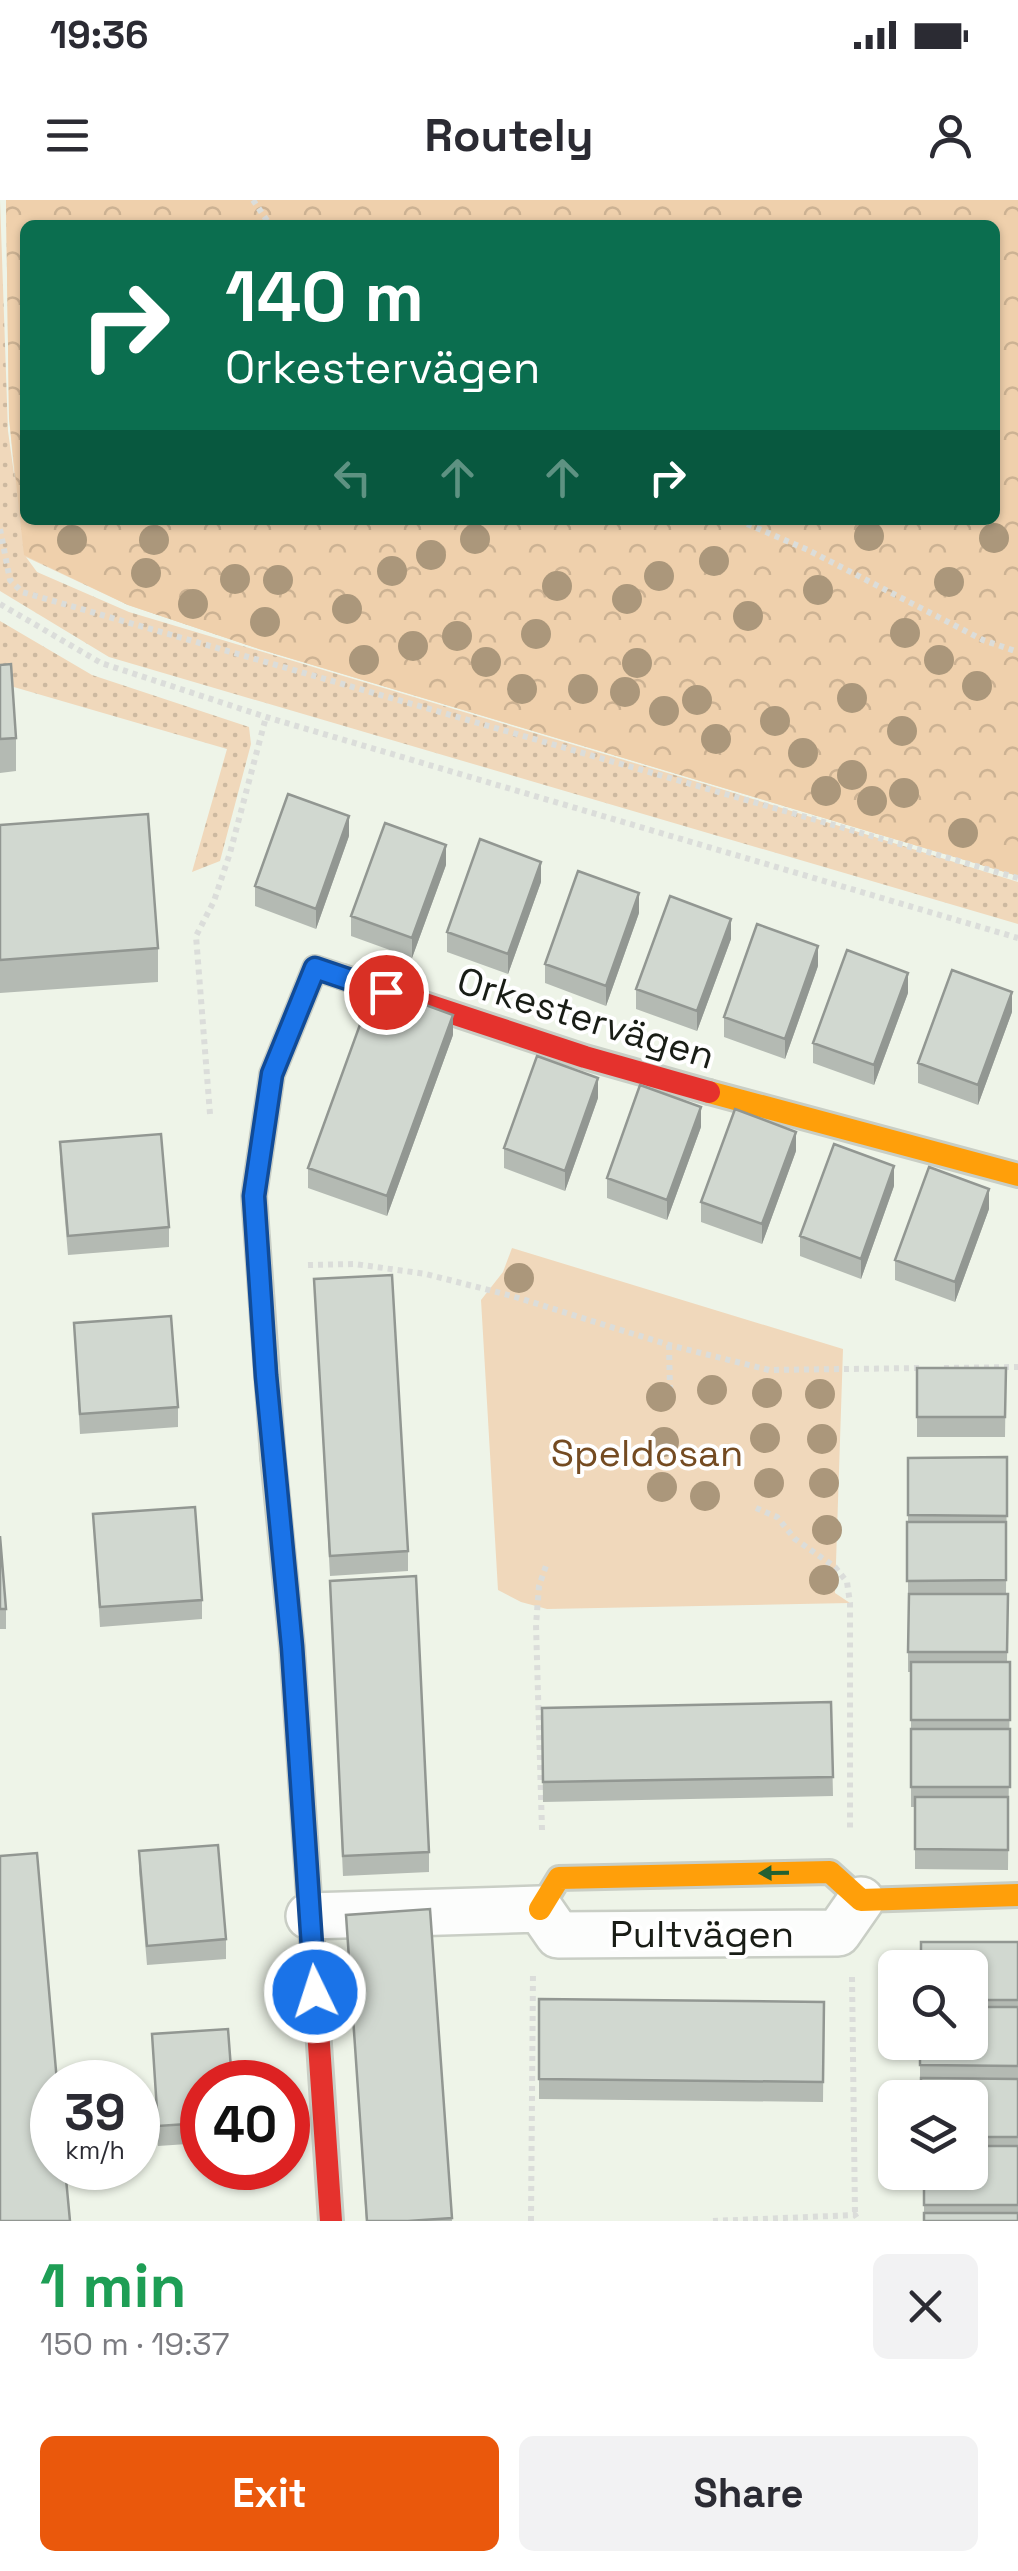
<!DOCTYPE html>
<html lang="en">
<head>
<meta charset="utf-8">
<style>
	body { margin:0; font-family:"Space Grotesk",sans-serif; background:#f2f2f3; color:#2b2b33; height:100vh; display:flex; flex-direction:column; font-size:38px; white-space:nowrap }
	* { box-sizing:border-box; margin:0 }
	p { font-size:32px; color:#7c7c81 }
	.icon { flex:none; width:55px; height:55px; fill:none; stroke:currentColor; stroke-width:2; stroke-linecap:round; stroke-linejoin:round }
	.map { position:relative; height:2021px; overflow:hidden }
	.side { display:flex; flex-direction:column; background:#fff; flex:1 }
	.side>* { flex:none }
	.banner { position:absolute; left:20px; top:20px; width:980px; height:305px; border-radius:15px; box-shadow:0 2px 8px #0004; background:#0b6e4f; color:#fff; overflow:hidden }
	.tools { position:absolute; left:878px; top:1750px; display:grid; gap:20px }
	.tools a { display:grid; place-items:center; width:110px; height:110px; border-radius:15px; background:#fff; box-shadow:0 2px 8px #0004; font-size:50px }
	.speed { position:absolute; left:30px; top:1860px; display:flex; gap:20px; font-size:50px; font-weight:700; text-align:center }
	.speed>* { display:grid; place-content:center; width:130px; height:130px; border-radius:50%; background:#fff; box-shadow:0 2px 8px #0004; line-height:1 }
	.speed small { font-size:25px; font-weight:400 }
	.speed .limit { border:15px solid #d22; background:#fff; color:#111 }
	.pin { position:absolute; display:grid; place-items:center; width:85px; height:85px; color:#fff; margin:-42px; border:5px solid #fff; border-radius:50%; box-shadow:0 2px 10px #0007 }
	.me { position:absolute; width:110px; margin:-55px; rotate:356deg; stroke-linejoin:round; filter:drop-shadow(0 0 8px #0008) }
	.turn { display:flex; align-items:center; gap:35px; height:210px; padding:0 40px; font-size:45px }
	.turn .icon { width:130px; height:130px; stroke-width:2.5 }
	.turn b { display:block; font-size:70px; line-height:85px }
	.lanes { display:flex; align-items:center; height:95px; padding:0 40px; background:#0003; justify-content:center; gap:50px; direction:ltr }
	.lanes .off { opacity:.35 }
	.round { display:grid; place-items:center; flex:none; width:105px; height:105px; border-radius:15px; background:#f2f2f3 }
	.head { display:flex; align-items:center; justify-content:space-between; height:170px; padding:0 40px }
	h1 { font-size:60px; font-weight:700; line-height:75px; color:#1e9e55 }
	.primary-button { display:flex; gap:20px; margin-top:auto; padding:20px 40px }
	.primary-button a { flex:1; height:115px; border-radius:15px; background:#ea580c; color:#fff; font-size:40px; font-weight:700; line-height:115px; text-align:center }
	.primary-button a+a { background:#f2f2f3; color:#2b2b33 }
	.status { display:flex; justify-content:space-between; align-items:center; height:70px; padding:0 50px; background:#fff; direction:ltr }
	.status svg { height:28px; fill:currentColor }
	header { display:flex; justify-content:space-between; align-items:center; height:130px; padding:0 40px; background:#fff; font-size:45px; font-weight:700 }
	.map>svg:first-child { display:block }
</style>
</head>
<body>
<div class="status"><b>19:36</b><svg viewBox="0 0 49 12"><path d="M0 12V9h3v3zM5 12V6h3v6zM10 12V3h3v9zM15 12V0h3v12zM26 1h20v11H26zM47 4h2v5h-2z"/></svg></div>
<header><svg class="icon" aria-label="menu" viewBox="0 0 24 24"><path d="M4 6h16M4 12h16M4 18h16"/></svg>Routely<svg class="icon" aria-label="person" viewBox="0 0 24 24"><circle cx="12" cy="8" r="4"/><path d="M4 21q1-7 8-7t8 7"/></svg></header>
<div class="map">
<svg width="1018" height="2021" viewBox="0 0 1018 2021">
	<defs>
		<pattern id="grass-dots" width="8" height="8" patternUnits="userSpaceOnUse" patternTransform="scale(2.5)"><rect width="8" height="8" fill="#f0d8bb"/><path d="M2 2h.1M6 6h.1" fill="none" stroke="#cdb9a0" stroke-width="1.8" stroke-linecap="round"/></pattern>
		<pattern id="forest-crowns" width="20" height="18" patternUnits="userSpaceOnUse" patternTransform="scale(2.5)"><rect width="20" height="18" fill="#efd0ac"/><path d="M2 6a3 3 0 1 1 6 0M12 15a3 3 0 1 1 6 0" fill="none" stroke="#ccb293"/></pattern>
	</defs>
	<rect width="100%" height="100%" fill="#eef4e8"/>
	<path fill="url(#grass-dots)" fill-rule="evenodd" d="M0,0L8,231L15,281L9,218L6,0H1018V676L259,449L128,405L26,357L37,372L129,412L718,588L1018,682V724L109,457L0,391ZM25,25H995V320H25Z
		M0,421L92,475L249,527L251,544L220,661L192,672L227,549L0,483Z"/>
	<path fill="url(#forest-crowns)" fill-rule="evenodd" d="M6,0H1018V676L259,449L128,405L24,355L9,218ZM25,25H995V320H25Z"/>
	<path fill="#f0d8bb" d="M512,1048L843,1149L835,1393L850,1403L547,1409L521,1402L498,1390L481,1100L503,1072Z"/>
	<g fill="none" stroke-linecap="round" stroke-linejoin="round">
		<g stroke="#c9cec5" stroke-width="50">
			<path id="street" d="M309,1716L540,1709L558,1735L838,1733L861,1700"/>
		</g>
		<g stroke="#c9cec5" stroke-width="28">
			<path id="fast" d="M273,1257L254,996L272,874L315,768L343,777"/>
		</g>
		<g stroke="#c9cec5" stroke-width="28">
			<path id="slow" d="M709,892L1018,975
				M540,1709L559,1678L830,1672L861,1700L1018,1695"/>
		</g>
		<g stroke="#c9cec5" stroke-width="28">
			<path id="jam" d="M343,777L585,857L709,892
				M273,1257L292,1447L331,2021"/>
		</g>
		<path stroke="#dbddda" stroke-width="6" stroke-dasharray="5 5" stroke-linecap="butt" d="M253,0L270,25
			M738,320L808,350L983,440L1018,452
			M0,329L10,380L22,392L1018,678
			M0,404L101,463L266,517L1018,738
			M210,914L196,736L214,701L230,653L266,517
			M308,1065L355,1064L426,1074L512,1096L669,1145L769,1170L922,1168
			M669,1145L670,1191
			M944,1168L1018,1167
			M756,1308L777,1317L795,1339L835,1367L847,1382L850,1403V1630
			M542,1630L536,1425L539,1386L547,1363
			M852,1777L855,2015
			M531,2021L533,1772
			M713,2021L855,2015L859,2021"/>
		<use href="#street" stroke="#fcfdfc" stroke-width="45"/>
		<use href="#fast" stroke="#30b455" stroke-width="22"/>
		<use href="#slow" stroke="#ff9f0a" stroke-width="22"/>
		<use href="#jam" stroke="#e5322d" stroke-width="22"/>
	</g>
	<g fill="#ab977b">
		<circle cx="869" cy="336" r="15"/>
		<circle cx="994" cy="338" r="15"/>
		<circle cx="475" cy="339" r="15"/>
		<circle cx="72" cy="340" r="15"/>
		<circle cx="154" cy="340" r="15"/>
		<circle cx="431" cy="355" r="15"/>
		<circle cx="714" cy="361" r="15"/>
		<circle cx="392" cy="371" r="15"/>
		<circle cx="146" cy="373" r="15"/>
		<circle cx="659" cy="376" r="15"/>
		<circle cx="235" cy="379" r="15"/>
		<circle cx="278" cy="380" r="15"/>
		<circle cx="949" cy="382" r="15"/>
		<circle cx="557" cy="386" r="15"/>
		<circle cx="818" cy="390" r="15"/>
		<circle cx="627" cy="399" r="15"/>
		<circle cx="193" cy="404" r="15"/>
		<circle cx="347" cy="409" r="15"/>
		<circle cx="748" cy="416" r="15"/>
		<circle cx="265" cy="422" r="15"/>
		<circle cx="905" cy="433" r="15"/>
		<circle cx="536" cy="434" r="15"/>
		<circle cx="457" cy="436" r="15"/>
		<circle cx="413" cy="446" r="15"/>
		<circle cx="364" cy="460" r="15"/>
		<circle cx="939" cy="460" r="15"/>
		<circle cx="486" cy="462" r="15"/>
		<circle cx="637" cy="463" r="15"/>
		<circle cx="977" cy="486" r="15"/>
		<circle cx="522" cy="489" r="15"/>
		<circle cx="583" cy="489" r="15"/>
		<circle cx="625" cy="492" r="15"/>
		<circle cx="852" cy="498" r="15"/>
		<circle cx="697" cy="500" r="15"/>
		<circle cx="664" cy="511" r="15"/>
		<circle cx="775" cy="521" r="15"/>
		<circle cx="902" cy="531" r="15"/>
		<circle cx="716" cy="539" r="15"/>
		<circle cx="803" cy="553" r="15"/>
		<circle cx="852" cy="575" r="15"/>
		<circle cx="826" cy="591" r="15"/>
		<circle cx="904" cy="593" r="15"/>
		<circle cx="872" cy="601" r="15"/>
		<circle cx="963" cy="633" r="15"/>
		<circle cx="519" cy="1078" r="15"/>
		<circle cx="712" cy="1190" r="15"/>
		<circle cx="767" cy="1193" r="15"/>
		<circle cx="820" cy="1194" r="15"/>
		<circle cx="661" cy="1197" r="15"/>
		<circle cx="765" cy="1238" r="15"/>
		<circle cx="822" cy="1239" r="15"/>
		<circle cx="664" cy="1242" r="15"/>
		<circle cx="769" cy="1283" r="15"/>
		<circle cx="824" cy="1283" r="15"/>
		<circle cx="662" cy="1287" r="15"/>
		<circle cx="705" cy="1296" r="15"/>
		<circle cx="827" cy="1330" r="15"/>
		<circle cx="824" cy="1380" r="15"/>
	</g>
	<path fill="#b4bab3" d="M0,465L16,538V571L0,573Z
		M0,625L158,748V782L0,793Z
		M349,636L316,729L255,706V686Z
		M446,665L412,758L351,736V716Z
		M541,682L508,774L447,752V732Z
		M639,713L606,806L545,783V764Z
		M731,739L697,831L636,809V789Z
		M818,766L785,859L724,837V817Z
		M908,793L874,885L813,863V843Z
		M1012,812L978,905L918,883V863Z
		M453,835L387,1016L308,988V968Z
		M598,898L565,991L504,968V948Z
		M701,927L667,1020L607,998V978Z
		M60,942L169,1027V1047L68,1055L60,962Z
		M796,951L762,1044L701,1022V1002Z
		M894,986L861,1079L800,1056V1036Z
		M989,1009L955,1102L895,1080V1060Z
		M314,1079L408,1351V1371L330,1376Z
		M74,1123L178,1207V1227L80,1234Z
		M917,1168H1006L1005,1237H917Z
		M1007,1257L1006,1394H1008L1007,1462H1010L1008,1670L915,1669V1607H911V1472H908V1258Z
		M93,1314L202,1400V1419L100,1427Z
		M0,1336L6,1409V1429H0Z
		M330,1381L429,1652V1672L343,1676Z
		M831,1502L833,1596L543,1602L542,1508Z
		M139,1651L226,1739V1759L147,1765L139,1671Z
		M430,1709L452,2021H366L346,1715Z
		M1018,1742V2021H924V1972H970V1898L920,1885V1842H970V1768Z
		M539,1799L824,1802L823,1902L539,1899Z
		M152,1834L202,1882V1943L158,1946Z"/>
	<path fill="#929792" d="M349,616V636L316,729V709Z
		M446,645V665L412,758V738Z
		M541,662V682L508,774V754Z
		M639,693V713L606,806V786Z
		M731,719V739L697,831V811Z
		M818,746V766L785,859V839Z
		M908,773V793L874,885V865Z
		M1012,792V812L978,905V885Z
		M453,815V835L387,1016V996Z
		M598,878V898L565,991V971Z
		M701,907V927L667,1020V1000Z
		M796,932V951L762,1044V1024Z
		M894,966V986L861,1079V1059Z
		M989,989V1009L955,1102V1082Z"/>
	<path fill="#d1d8d0" stroke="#929792" stroke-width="2.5" d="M11,464L16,538L0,539V465Z
		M288,594L349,616L316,709L255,686Z
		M148,614L158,748L0,760V625Z
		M385,623L446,645L412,738L351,716Z
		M480,639L541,662L508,754L447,732Z
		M578,671L639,693L606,786L545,764Z
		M670,696L731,719L697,811L636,789Z
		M757,724L818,746L785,839L724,817Z
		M847,750L908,773L874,865L813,843Z
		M952,770L1012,792L978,885L918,863Z
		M374,786L453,815L387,996L308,968Z
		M537,856L598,878L565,971L504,948Z
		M640,885L701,907L667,1000L607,978Z
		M735,909L796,932L762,1024L701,1002Z
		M161,934L169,1027L68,1036L60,942Z
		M834,944L894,966L861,1059L800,1036Z
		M929,967L989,989L955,1082L895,1060Z
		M392,1075L408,1351L330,1356L314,1079Z
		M171,1116L178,1207L80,1214L74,1123Z
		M917,1168H1006L1005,1217H917Z
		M1007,1257V1316L908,1315V1258Z
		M195,1307L202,1400L100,1407L93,1314Z
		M907,1322H1006V1380L907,1381Z
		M0,1336L6,1409H0Z
		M416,1376L429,1652L343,1656L330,1381Z
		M909,1394H1008L1007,1452H908Z
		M911,1462H1010V1520H911Z
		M831,1502L833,1577L543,1582L542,1508Z
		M911,1529H1010V1587H911Z
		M915,1597H1008V1650L915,1649Z
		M218,1645L226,1739L147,1746L139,1651Z
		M37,1653L57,1882H52V1968H65L70,2021H0V1656Z
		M430,1709L452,2018L408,2021H367L346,1715Z
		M921,1742H1018V1800H970V1768H921Z
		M539,1799L824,1802L823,1882L539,1879Z
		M970,1807H1018V1866L920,1865V1842H970Z
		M228,1829L232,1882H202V1923L158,1926L152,1834Z
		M921,1878L1018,1879V1937H970V1898H921Z
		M970,1946H1018V2005H924V1972H970Z
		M924,2013H1018V2021H924Z"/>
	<defs><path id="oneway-solid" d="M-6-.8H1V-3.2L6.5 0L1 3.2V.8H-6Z" transform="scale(2.5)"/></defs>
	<use fill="#236132" href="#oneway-solid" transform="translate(774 1673) rotate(179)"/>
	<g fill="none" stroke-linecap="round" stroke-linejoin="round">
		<g stroke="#114b97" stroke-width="25">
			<path id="route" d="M315,1792L292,1447L266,1176L254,996L272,874L315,768L386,792"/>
		</g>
		<use href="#route" stroke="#1a73e8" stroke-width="18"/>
	</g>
	<g text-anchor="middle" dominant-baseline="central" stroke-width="8" stroke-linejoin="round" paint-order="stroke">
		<g font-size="38" fill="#191d16" stroke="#fff">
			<text transform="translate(586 818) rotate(17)">Orkestervägen</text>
			<text x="702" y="1734">Pultvägen</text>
		</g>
		<g font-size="38" fill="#744b22" stroke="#fff">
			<text x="647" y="1253">Speldosan</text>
		</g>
	</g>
</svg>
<div class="tools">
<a><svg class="icon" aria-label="search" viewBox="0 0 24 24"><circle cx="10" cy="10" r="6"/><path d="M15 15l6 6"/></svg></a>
<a><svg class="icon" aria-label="layers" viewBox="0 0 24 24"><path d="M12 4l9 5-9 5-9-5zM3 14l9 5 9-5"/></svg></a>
</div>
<div class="speed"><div>39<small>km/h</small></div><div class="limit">40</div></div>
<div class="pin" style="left:386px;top:792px;background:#d93025"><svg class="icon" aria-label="arrive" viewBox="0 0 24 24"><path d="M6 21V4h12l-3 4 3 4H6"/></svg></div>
<svg class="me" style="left:315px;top:1792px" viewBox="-20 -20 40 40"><circle r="17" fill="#1a73e8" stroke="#fff" stroke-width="3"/><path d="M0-11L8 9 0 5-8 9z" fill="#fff"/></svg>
<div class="banner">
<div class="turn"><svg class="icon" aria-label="right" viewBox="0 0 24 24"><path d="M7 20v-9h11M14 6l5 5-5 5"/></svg><div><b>140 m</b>Orkestervägen</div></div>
<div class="lanes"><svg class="icon off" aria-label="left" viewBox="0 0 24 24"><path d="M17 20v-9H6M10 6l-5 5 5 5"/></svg><svg class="icon off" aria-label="ahead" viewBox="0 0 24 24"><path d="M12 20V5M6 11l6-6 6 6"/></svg><svg class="icon off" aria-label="ahead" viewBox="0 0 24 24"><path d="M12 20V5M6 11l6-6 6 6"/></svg><svg class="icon" aria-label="right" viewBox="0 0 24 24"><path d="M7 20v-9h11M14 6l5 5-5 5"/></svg></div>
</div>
</div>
<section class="side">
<div class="head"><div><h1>1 min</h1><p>150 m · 19:37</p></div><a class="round"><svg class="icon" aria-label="close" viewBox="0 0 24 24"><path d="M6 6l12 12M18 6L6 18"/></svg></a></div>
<div class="primary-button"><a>Exit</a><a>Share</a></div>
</section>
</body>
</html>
